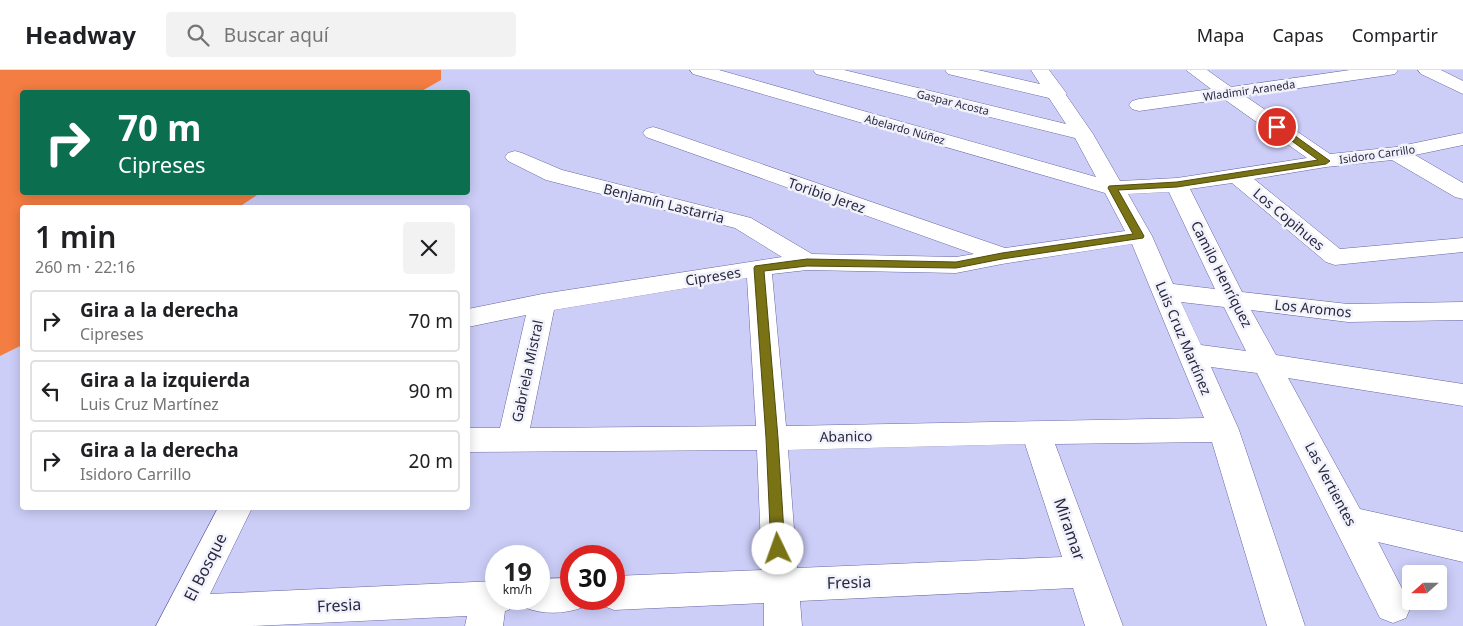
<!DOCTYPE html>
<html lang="es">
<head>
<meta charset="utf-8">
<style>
	body { margin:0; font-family:"Noto Sans",sans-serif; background:#f2f2f2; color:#202124; height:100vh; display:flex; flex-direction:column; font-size:19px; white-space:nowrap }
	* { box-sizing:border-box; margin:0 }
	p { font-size:16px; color:#757577 }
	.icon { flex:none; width:28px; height:28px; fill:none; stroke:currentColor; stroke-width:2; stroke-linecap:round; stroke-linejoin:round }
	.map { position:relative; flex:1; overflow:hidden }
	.side { position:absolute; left:20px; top:135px; width:450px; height:305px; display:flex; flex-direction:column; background:#fff; border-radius:5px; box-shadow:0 2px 12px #0003 }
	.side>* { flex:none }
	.guide { position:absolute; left:20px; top:20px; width:450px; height:105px; border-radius:5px; box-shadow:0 2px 12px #0003; background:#0b6e4f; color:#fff; overflow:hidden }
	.needle { width:32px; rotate:249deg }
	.fabs { position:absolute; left:1402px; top:495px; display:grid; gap:10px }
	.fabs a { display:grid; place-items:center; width:45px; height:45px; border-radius:5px; background:#fff; box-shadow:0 2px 12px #0003; font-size:25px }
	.speed { position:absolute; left:485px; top:475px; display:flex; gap:10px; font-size:25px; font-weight:700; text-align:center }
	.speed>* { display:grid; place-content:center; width:65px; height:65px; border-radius:50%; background:#fff; box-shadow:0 2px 12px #0003; line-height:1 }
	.speed small { font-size:12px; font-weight:400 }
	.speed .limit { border:8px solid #d22; background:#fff; color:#111 }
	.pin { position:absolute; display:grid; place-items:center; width:42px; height:42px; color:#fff; margin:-21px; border:2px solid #fff; border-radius:50%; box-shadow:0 1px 5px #0007 }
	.me { position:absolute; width:55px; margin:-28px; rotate:357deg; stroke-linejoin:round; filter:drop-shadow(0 0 4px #0008) }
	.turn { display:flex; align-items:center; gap:18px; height:105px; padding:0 15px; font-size:22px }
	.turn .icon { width:65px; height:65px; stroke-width:2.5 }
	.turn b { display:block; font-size:35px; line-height:42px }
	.round { display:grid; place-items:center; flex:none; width:52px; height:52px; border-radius:5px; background:#f2f2f2 }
	.summary { display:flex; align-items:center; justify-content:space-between; height:85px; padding:0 15px }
	h1 { font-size:30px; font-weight:600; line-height:38px }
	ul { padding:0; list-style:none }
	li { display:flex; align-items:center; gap:15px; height:62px; margin:0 10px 8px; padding:0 5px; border:2px solid #e0e0e0; border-radius:5px }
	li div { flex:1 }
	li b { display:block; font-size:19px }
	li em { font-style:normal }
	header { display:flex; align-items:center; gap:30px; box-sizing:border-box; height:70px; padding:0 25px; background:#fff; border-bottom:1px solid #e0e0e0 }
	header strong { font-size:24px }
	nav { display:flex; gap:28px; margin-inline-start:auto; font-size:18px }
	.search { width:350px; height:45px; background:#f2f2f2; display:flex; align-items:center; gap:12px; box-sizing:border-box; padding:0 18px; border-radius:5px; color:#757577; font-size:19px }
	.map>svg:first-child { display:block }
</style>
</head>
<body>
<header>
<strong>Headway</strong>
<div class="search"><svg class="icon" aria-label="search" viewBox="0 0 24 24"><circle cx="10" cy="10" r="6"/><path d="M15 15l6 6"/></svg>Buscar aquí</div>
<nav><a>Mapa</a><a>Capas</a><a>Compartir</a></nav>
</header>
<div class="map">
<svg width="1463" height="556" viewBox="0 0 1463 556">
	<rect width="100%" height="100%" fill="#cdcef8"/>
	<path fill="#f47d43" d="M0,0H441V10L420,22H22V122L260,123L239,137L22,138V275L0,286Z"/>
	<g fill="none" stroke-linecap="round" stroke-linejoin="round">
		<g stroke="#6865a4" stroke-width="1">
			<path id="minor" d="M690,0H719L1096,107L1075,68L816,4L813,0H844L1066,54L1049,28L948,4L945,0H978L1040,14L1031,0H1049L1067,24L1066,25L1093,64L1120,111L1177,108L1307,88L1224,29L1139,41L1132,39L1129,35L1132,31L1139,29L1211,19L1186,0H1207L1231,17L1350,0H1398L1395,4L1389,5L1245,26L1330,84L1396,77L1463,63V75L1415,85L1463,113V129L1455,127L1392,90L1326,97L1254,109L1340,179L1463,168V182L1335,195L1326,192L1232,113L1190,119L1242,222L1348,234L1463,232V250L1348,252L1251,240L1276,285L1463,314V336L1288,308L1360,439L1463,462V492L1378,472L1411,536L1406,548L1393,553L1380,548L1257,303L1211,297L1239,360L1305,556H1267L1212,372L1055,374L1123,556H1085L1073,518L800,531L802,556H764V533L614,540L601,535L599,529H614V506L762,500L757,380L468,382V358H500L526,245L468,257V239L542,224L782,187L735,158L546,110L508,91L505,87L508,83L515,81L522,83L562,100L751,148L812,184L956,187L974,184L646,67L643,63L646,59L653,57L660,59L1005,178L1125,161L1105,123L693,4ZM1169,122L1215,219L1173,214L1152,166L1128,124ZM1132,174L1204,348L786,356L772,204L807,200L956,203L1002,194ZM747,208L756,356L530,358L554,240ZM1181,232L1224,237L1246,281L1201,275ZM1025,374L1062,487L797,498L788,380Z
				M1418,0H1441L1463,11V24L1421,4Z
				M218,438H252L210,524L496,511V529H514L509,540L505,541L503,556H465L467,546L252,556H156Z
				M571,508V529H587L584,537C565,544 545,545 526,538L522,529H539V509Z"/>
		</g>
		<use href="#minor" fill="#fff" fill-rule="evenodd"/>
	</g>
	<path fill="#7a7316" stroke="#4f4b0e" d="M1274,55H1280L1330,91L1326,94L1177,117L1118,120L1144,166L1143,168L1002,189L956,198L807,196L764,201L778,368L785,479L783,483L778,485L773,483L771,479L766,368L754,198L755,196L807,189L956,192L1002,183L1133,164L1108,118L1109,116L1177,112L1318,90L1274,58Z"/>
	<g text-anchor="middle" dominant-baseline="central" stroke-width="5" stroke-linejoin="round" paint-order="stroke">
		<g font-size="11" fill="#292843" stroke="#f2f2fa">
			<text transform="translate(1249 20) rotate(-8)">Wladimir Araneda</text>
			<text transform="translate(953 32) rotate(14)">Gaspar Acosta</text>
			<text transform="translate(905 59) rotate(16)">Abelardo Núñez</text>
			<text transform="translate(1377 84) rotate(-8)">Isidoro Carrillo</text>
		</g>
		<g font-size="14" fill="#292843" stroke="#f2f2fa">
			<text transform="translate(827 125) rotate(19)">Toribio Jerez</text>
			<text transform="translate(664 133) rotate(14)">Benjamín Lastarria</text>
			<text transform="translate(1289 149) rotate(40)">Los Copihues</text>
			<text transform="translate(1222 204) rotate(63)">Camilo Henríquez</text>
			<text transform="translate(713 206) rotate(-9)">Cipreses</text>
			<text transform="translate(1313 238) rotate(6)">Los Aromos</text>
			<text transform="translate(1184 268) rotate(67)">Luis Cruz Martínez</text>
			<text transform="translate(527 301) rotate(-78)">Gabriela Mistral</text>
			<text transform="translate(846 366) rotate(-1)">Abanico</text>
			<text transform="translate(1331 414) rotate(62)">Las Vertientes</text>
		</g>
		<g font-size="16" fill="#292843" stroke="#f2f2fa">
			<text transform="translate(1070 459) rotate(71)">Miramar</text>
			<text transform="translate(205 497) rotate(-63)">El Bosque</text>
			<text transform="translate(849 512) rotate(-2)">Fresia</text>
			<text transform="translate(339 535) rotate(-3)">Fresia</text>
		</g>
	</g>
</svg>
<div class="fabs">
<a><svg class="needle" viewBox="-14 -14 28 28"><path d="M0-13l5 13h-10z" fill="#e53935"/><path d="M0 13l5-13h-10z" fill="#757577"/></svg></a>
</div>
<div class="speed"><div>19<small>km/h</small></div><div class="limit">30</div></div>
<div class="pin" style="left:1277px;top:57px;background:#d93025"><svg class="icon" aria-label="arrive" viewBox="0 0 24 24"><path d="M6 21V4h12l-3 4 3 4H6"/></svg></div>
<svg class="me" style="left:778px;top:479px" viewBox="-20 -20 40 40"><circle r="19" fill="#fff"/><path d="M0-13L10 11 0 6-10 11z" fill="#7a7316"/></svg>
<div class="guide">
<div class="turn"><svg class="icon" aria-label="right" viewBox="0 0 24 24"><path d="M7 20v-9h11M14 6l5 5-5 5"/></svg><div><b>70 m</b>Cipreses</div></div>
</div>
<section class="side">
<div class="summary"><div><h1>1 min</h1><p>260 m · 22:16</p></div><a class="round"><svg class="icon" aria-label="close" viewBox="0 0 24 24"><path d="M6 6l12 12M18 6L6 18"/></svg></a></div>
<ul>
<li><svg class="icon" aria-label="right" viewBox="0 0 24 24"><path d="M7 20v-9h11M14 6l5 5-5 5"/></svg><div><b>Gira a la derecha</b><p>Cipreses</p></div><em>70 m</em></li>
<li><svg class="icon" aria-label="left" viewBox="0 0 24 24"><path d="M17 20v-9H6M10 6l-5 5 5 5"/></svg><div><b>Gira a la izquierda</b><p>Luis Cruz Martínez</p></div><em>90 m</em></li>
<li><svg class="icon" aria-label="right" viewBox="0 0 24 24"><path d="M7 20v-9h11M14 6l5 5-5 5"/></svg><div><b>Gira a la derecha</b><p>Isidoro Carrillo</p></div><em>20 m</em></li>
</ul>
</section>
</div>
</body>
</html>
